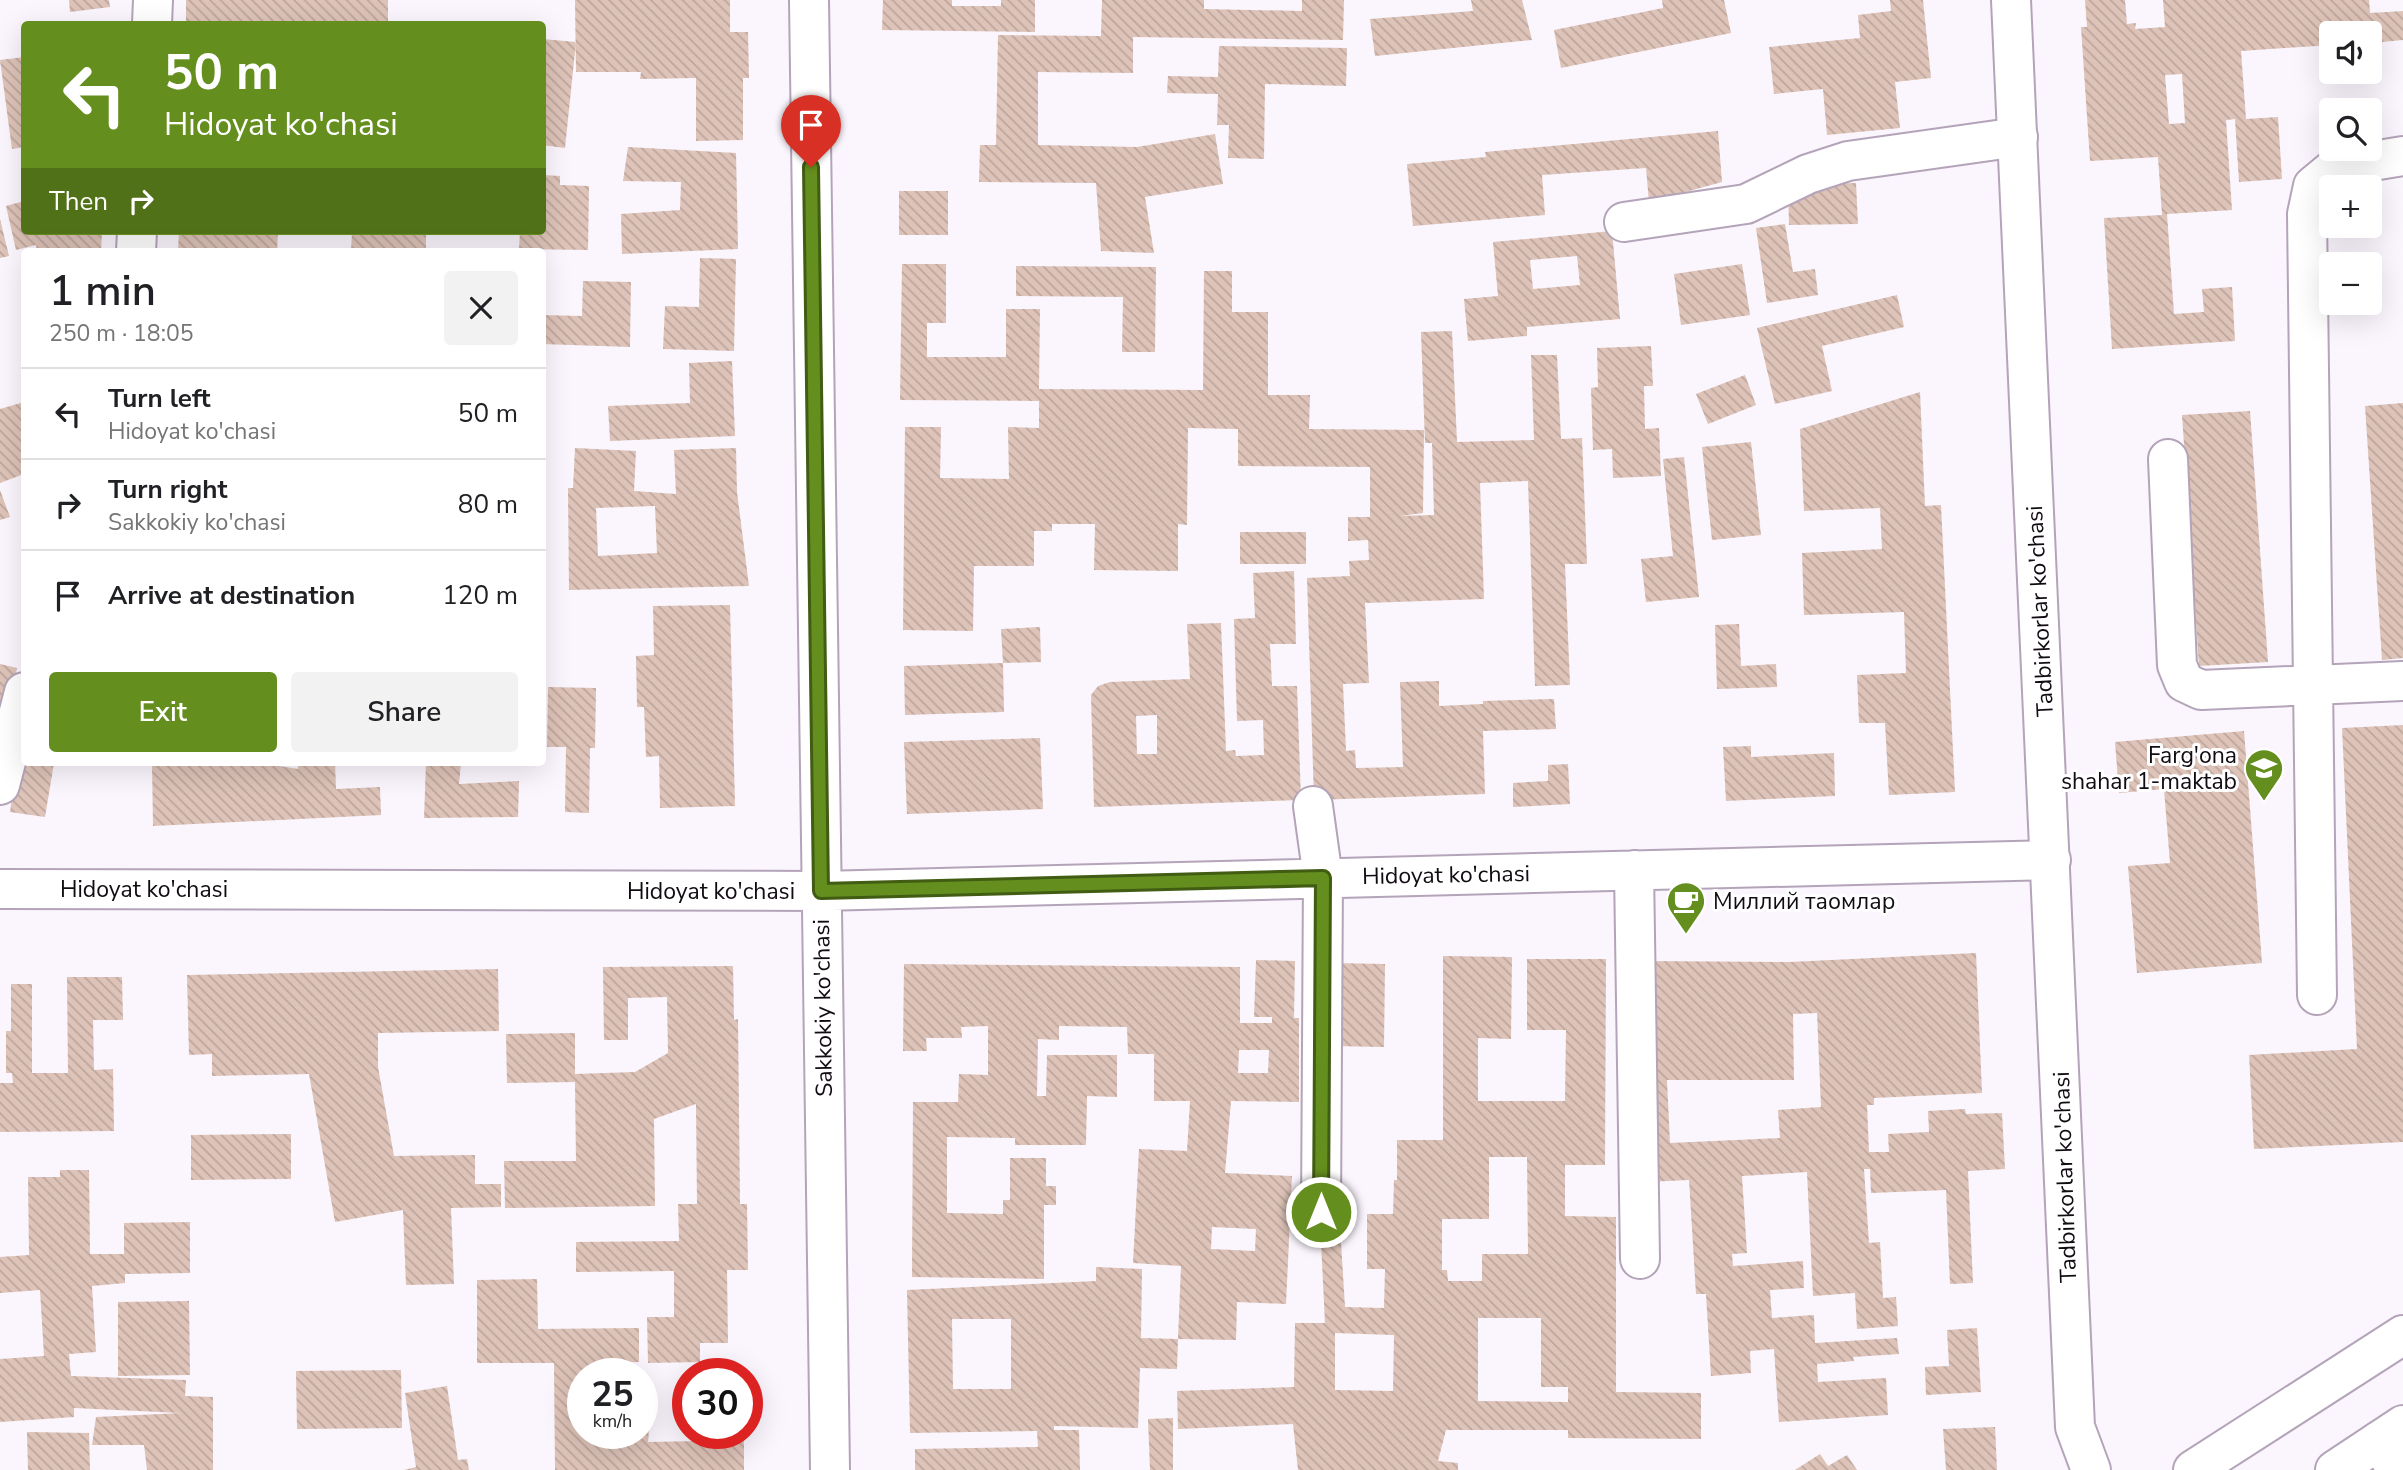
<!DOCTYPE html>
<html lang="en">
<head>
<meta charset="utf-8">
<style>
	body { margin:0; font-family:"Nunito Sans",sans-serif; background:#f2f2f2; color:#202124; height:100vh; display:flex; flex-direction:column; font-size:26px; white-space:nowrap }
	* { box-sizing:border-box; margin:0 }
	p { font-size:23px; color:#757577 }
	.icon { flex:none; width:38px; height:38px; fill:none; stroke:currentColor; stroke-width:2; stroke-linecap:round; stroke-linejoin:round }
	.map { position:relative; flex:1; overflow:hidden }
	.sheet { position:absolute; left:21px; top:248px; width:525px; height:518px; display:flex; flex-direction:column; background:#fff; border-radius:7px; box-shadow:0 7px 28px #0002 }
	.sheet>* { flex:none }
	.top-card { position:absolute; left:21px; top:21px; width:525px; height:214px; border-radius:7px; box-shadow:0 7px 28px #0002; background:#648e1d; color:#fff; overflow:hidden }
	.controls { position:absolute; left:2319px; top:21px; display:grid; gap:14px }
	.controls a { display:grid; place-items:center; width:63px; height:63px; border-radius:7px; background:#fff; box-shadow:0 7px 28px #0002; font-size:35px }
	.speed { position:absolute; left:567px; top:1358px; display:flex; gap:14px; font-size:35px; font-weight:700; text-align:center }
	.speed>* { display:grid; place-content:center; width:91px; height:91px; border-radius:50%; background:#fff; box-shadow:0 7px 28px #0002; line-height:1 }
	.speed small { font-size:18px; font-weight:400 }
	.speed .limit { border:10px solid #d22; background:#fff; color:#111 }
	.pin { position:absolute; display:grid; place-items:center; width:60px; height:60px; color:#fff; margin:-72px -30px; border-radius:50% 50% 50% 0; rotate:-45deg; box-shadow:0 0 7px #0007 }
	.pin .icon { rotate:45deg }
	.me { position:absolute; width:77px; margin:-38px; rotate:0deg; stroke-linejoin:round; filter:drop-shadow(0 0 5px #0008) }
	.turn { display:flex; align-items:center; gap:24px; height:147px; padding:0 28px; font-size:32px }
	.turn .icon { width:91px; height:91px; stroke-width:2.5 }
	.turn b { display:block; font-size:49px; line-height:60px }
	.then { display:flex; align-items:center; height:66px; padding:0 28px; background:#0003; gap:14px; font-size:26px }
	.round { display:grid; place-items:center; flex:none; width:74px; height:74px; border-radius:7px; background:#f2f2f2 }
	.summary { display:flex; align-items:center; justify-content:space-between; height:119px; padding:0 28px }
	h1 { font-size:42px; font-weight:600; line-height:52px }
	.button { display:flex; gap:14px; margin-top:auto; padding:14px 28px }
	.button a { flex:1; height:80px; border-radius:7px; background:#648e1d; color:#fff; font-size:28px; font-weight:600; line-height:80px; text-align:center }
	.button a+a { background:#f2f2f2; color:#202124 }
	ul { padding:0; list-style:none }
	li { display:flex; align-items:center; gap:21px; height:91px; padding:0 28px; border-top:2px solid #e0e0e0 }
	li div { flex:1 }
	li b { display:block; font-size:26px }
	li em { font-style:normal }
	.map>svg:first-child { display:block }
</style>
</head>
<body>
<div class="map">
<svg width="2403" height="1470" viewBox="0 0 2403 1470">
	<defs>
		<pattern id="building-back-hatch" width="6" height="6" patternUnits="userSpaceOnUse" patternTransform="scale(1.75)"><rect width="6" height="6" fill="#dec3b8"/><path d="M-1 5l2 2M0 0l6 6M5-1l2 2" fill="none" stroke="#bda69d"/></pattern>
	</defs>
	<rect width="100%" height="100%" fill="#fbf5fd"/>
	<path fill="url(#building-back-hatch)" fill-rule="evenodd" d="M69,0H109L110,7L70,12Z
		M186,0H388V24H186Z
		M575,0H730V32H748L749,78H743V140L696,141V78L640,79L641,72H576Z
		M883,0H952V6H1001V0H1035V32L882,30Z
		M1102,0H1204V9L1302,11V0H1344L1343,40L1133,37V73L1038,72V145L1137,147L1215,134L1223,184L1145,197L1154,253L1101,251L1096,183L979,182L980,145H996L998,35L1101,36Z
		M1471,0H1522L1532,40L1375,56L1370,19L1473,11Z
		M1662,0H1724L1731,33L1561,68L1554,30L1663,8Z
		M1890,0H1923L1931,78L1895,82L1900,128L1827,135L1823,89L1774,94L1769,47L1860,38L1858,15L1891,11Z
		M2085,0H2125L2127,24L2136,23L2135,29L2165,27L2163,0H2369L2370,13L2403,11V40L2370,43V33H2331V45L2241,51L2246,119L2278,117L2282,179L2239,182L2235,119L2226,120L2232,210L2167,214L2174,314L2204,312L2202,289L2232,287L2235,341L2112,349L2104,218L2162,215L2158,157L2090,161L2081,27H2087ZM2182,74L2185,123L2169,124L2165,75Z
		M542,39L576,42L565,148L542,145Z
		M1219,46L1347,48L1346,86L1265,84L1264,159L1228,158L1229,125H1217L1218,94L1167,93L1168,76L1218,77Z
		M24,57V147L12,149L0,60Z
		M1718,131L1722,182L1649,202L1646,168L1542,175L1545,215L1413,226L1407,164L1486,157L1485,152Z
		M628,147L736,153L738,249L622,254L621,214L680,210L681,182L623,181Z
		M542,175L560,176V185L589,186L588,250L519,249L520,231H542Z
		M1856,183L1858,224L1789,225L1788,185Z
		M899,191H948V235H899Z
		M24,201V231H102L101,252H37L36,245L16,250L6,206Z
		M0,219L9,256L0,258Z
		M1785,224L1793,272L1815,269L1818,295L1767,303L1756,228Z
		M179,231H278L277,252H178Z
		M352,231H426V252H351Z
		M1612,231L1620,319L1527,327V336L1468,341L1464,299L1498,296L1493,242ZM1577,256L1580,285L1533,289L1530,260Z
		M700,258L736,259L734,351L663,349L665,306L699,307Z
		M902,264H946V323H927V357H1006V309H1040L1039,389L1203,390L1204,271H1232V312H1268V395H1310L1309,429L1424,430L1423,513L1400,516L1434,515L1432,443H1425L1421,332L1452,331L1457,442L1534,440L1531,355H1557L1561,439L1582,438L1587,564H1565L1570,685L1535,686L1528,481L1480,483L1484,599L1365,603L1369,683L1343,684L1346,751L1355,750L1356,768L1403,767L1400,682L1439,681V706L1483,704V701L1554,699L1556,729L1483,731L1485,794L1314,800L1307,578L1350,576L1349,561L1369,560L1368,540L1348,541V517H1370V467L1238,466V429L1188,428L1187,525L1178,524V571L1094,570L1095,524H1052V531H1034V566H974L973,631L903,630L905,427H941L940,478L1009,479L1008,427L1039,428V401L900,400Z
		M1742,264L1750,315L1681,325L1674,274Z
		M1016,266L1156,267L1155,352H1122L1123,297L1016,296Z
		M583,281L631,282L630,347L542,344V315L582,316Z
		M1897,295L1904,327L1822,346L1832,391L1775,404L1757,328Z
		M1651,346L1653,386H1644L1645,429L1659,428L1661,476L1613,478L1612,449L1593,450L1591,388L1598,387L1597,348Z
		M732,361L735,436L610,441L608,406L690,403L689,363Z
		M1745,375L1756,405L1708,424L1696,394Z
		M1920,392L1925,506L1941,505L1955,792L1889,795L1885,723H1859L1857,675L1906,673L1904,612L1804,615L1802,553L1882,549L1880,508L1804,511L1800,429Z
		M24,402V474L0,483V409Z
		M2403,403V658L2382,660L2365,406Z
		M2250,411L2268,662L2199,666L2182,415Z
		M1751,442L1761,535L1712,540L1702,447Z
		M575,448L636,451L634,491L676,494L674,450L736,448L737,492L749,586L569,590L568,488H573ZM655,506L657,553L598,556L596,508Z
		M1684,457L1699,597L1646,602L1641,559L1673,556L1663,459Z
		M0,490L10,517L0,520Z
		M1240,532H1306V564H1240Z
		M1294,571L1296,644H1270L1272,686H1297L1301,800L1094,807L1091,695L1098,686L1110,682L1190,679L1187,624L1221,623L1226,751L1235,750L1236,756L1264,755L1263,720L1237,721L1234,619L1255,618L1253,573ZM1157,715V754H1137L1136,716Z
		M730,605L735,806L660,808L659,756L646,757L644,707H637L636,656L654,655L653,606Z
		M1739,624L1741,666L1776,664L1777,687L1717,689L1715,625Z
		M1040,627L1041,662L1003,663L1001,629Z
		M1003,663L1004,712L905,715L904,666Z
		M0,664L17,668L10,703L0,701Z
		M548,687L596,688L595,748H590L589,813L565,812L566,747H547Z
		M2403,725V1142L2254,1149L2249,1055L2357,1049L2342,728Z
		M2244,731L2262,963L2137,973L2128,866L2170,863L2164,789L2119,793L2115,742Z
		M1040,738L1043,809L907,814L904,742Z
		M1751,746V757L1834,753L1835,796L1726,801L1723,747Z
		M19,749L24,763H54L45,817L10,812Z
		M152,763H280L279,766L298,769V763H335L336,789L380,787L381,815L153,826Z
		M426,763H461L459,784L519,781L518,817L424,818Z
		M1568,764L1570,804L1513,807V783L1548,781V765Z
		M1976,953L1982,1093L1874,1098V1105H1867L1869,1152H1889L1888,1134L1929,1132L1928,1111L1965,1109L1966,1114L2002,1113L2005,1169L1968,1171L1973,1283L1950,1284L1946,1190L1871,1193L1870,1169H1864L1869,1243L1880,1242L1883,1298L1896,1297L1898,1326L1857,1329L1855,1293L1813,1296L1807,1172L1742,1176L1747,1253L1732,1254L1733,1266L1803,1261L1804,1288L1770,1290L1772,1318L1814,1315L1815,1343L1897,1338L1899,1354L1853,1357L1854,1361L1817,1364L1818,1382L1886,1378L1888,1415L1779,1422L1774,1349L1750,1351L1751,1373L1711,1376L1706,1294H1696L1689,1180L1646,1182V961L1790,962ZM1817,1013L1821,1107L1778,1110L1780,1138L1670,1143L1667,1080H1794L1793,1014Z
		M1443,956L1512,957L1511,1039L1478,1038V1101H1565L1566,1030H1527V959H1606L1605,1165H1565V1216L1616,1217V1392L1701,1393V1439L1568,1438V1430H1446L1438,1461L1458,1463V1470H1298L1293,1424L1178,1429L1177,1391L1294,1387L1295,1323H1325L1321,1242H1341L1345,1307L1384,1308L1385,1269H1367V1214H1393L1394,1180H1397V1140H1443ZM1489,1157H1527L1528,1254H1482V1281H1448L1447,1270H1442V1219H1489ZM1478,1318H1541V1387H1568V1402L1478,1401ZM1335,1333L1394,1335L1393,1391L1335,1390Z
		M1256,960L1295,961L1294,1018H1299V1102L1231,1101L1225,1173L1292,1176L1286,1304L1237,1302L1236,1340L1178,1339L1181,1266L1133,1263L1139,1149L1187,1151L1190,1101H1154V1054H1128L1127,1027L1059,1026V1040L1038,1039L1037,1096H1046L1047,1055H1117V1097L1087,1096L1086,1145H1015V1138L947,1137V1213L1003,1214V1200H1010V1158H1046V1186H1056V1205H1044V1279L912,1277L913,1102H958L959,1074L988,1075V1026L961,1027L962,1038H926L927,1051H903L904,964L1240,967V1023H1272V1017H1254ZM1239,1050H1269L1268,1073H1238ZM1212,1227L1256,1229L1255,1251L1211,1249Z
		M1333,963L1385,964L1384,1047L1332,1046Z
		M733,966L734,1020L738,1019L740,1204H747L748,1270H727L728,1343H700V1362L648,1363L647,1317H674V1271L576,1272V1242L679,1241L678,1204H697L696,1104L654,1119L655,1206L505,1208L504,1161H576L575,1082L507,1083L506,1034L575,1033V1074L635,1072L668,1053L667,997L628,998V1040H604L603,967Z
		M498,969L499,1031L378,1033V1067L394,1156L475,1155V1184H501V1207L451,1208L454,1284L406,1285L403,1210L335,1222L309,1074L212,1076V1054L189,1055L187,975Z
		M67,977H122L123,1020H93L94,1070L113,1069L114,1131L0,1132V1083H13L12,1073H6V1031H11V984H32V1073H68Z
		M291,1134V1179L191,1180V1135Z
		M60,1170H89L90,1254H124V1223L190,1222V1273L125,1274V1283L92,1286L96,1352L69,1354L71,1376L186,1380L185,1396L213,1397V1470H147L144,1445H92L96,1417L181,1413L74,1408V1417L0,1422V1359L44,1356L40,1290L0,1293V1257L29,1255L28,1177H60Z
		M1096,1267L1142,1269L1141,1338L1178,1339L1177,1369L1140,1368L1138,1428L1054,1426V1430H1079L1080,1470H915V1449L1038,1447L1037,1431L910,1433L907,1290L1096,1281ZM952,1319H1011V1389H953Z
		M537,1279L538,1329L639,1328V1362L603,1363V1374H583V1433H642V1431H649L648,1442L700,1441L699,1433H744V1470H555L554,1363H477V1280Z
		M189,1301L190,1375L118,1376V1302Z
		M1977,1328L1981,1392L1926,1395L1925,1367L1949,1366L1947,1330Z
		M699,1367H743V1374H699Z
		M401,1370L402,1428L297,1429L296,1371Z
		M447,1386L458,1460L467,1459L469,1470H404L416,1467L405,1393Z
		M1173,1418V1470H1150L1148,1419Z
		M1995,1427L1997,1470H1946L1943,1429Z
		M27,1432L89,1433L90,1470H28Z
		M1820,1454L1828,1466L1847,1455L1857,1470H1795Z"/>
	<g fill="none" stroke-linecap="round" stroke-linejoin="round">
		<g stroke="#b4a4b9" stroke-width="42">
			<path id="minor" d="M809,0L830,1470
				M152,24L153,0
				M1624,222L1746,204L1808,174L1848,161L2018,137
				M136,252L137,231
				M2168,459L2177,665L2184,682L2201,690L2403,681
				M0,785L24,692
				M1313,806L1323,878L1321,1212
				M1634,870L1640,1259
				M0,889L821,891L2051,860
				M2317,995L2307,214L2313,186L2336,167L2403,156
				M2379,1441L2397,1470"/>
		</g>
		<g stroke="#b4a4b9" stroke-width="42">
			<path id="major" d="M2011,0L2075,1427L2091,1470
				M2193,1470L2403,1335
				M2335,1470L2403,1425"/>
		</g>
		<use href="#minor" stroke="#fff" stroke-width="38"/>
		<use href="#major" stroke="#fff" stroke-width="38"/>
	</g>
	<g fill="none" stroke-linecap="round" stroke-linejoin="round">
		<g stroke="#415c13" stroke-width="18">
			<path id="route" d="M811,167L821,891L1323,878L1321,1212"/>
		</g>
		<use href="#route" stroke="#648e1d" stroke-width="12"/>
	</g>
	<defs>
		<g id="school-pin" transform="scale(2.0125)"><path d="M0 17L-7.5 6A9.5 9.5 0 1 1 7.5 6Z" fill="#648e1d" stroke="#fff"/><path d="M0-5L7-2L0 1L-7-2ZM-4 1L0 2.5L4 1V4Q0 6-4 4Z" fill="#fff"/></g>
		<g id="cafe-pin" transform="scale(2.0125)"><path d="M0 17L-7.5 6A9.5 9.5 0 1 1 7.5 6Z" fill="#648e1d" stroke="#fff"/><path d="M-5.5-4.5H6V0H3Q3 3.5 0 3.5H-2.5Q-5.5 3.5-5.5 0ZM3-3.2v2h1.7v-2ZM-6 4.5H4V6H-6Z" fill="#fff"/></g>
	</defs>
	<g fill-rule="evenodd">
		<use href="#school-pin" x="2264" y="768"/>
		<use href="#cafe-pin" x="1686" y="901"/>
	</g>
	<g text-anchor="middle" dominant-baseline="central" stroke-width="6" stroke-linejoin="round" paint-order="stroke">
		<g font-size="23" fill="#110b12" stroke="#fff">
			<text transform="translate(2040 611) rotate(-93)">Tadbirkorlar ko'chasi</text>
			<text transform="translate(1446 875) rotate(-1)">Hidoyat ko'chasi</text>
			<text x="144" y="889">Hidoyat ko'chasi</text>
			<text x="711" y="891">Hidoyat ko'chasi</text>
			<text transform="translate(823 1008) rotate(-91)">Sakkokiy ko'chasi</text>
			<text transform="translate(2065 1177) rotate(-92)">Tadbirkorlar ko'chasi</text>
		</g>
		<g font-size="23" fill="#110b12" stroke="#fff" text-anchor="end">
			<text x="2237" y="755">Farg'ona<tspan x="2237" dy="26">shahar 1-maktab</tspan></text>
			<text x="1713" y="901" text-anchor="start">Миллий таомлар</text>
		</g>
	</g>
</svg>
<div class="controls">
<a><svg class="icon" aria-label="sound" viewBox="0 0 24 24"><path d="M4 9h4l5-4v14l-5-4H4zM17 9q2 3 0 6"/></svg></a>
<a><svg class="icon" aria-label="search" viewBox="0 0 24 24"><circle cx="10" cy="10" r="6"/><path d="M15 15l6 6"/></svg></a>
<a>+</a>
<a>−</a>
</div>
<div class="speed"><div>25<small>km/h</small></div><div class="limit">30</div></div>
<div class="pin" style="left:811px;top:167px;background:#d93025"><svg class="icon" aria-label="arrive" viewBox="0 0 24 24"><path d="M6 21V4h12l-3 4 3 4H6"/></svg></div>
<svg class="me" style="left:1321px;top:1212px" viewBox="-20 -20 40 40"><circle r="17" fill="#648e1d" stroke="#fff" stroke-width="3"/><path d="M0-11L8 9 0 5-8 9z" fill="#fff"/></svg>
<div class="top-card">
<div class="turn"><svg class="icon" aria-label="left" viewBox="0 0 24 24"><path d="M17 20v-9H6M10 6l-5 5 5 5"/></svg><div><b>50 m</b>Hidoyat ko'chasi</div></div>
<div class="then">Then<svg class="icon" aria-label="right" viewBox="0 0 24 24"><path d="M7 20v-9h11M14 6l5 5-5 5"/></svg></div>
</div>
<section class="sheet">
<div class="summary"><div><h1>1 min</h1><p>250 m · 18:05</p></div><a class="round"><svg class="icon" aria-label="close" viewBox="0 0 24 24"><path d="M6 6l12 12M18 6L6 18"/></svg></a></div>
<ul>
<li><svg class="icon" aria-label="left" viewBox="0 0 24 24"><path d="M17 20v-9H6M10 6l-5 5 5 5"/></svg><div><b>Turn left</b><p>Hidoyat ko'chasi</p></div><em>50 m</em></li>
<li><svg class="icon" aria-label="right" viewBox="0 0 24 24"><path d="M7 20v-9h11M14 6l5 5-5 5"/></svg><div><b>Turn right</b><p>Sakkokiy ko'chasi</p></div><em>80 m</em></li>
<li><svg class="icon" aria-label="arrive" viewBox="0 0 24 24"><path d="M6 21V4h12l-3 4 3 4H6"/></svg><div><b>Arrive at destination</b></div><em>120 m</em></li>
</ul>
<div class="button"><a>Exit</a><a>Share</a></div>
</section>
</div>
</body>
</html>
